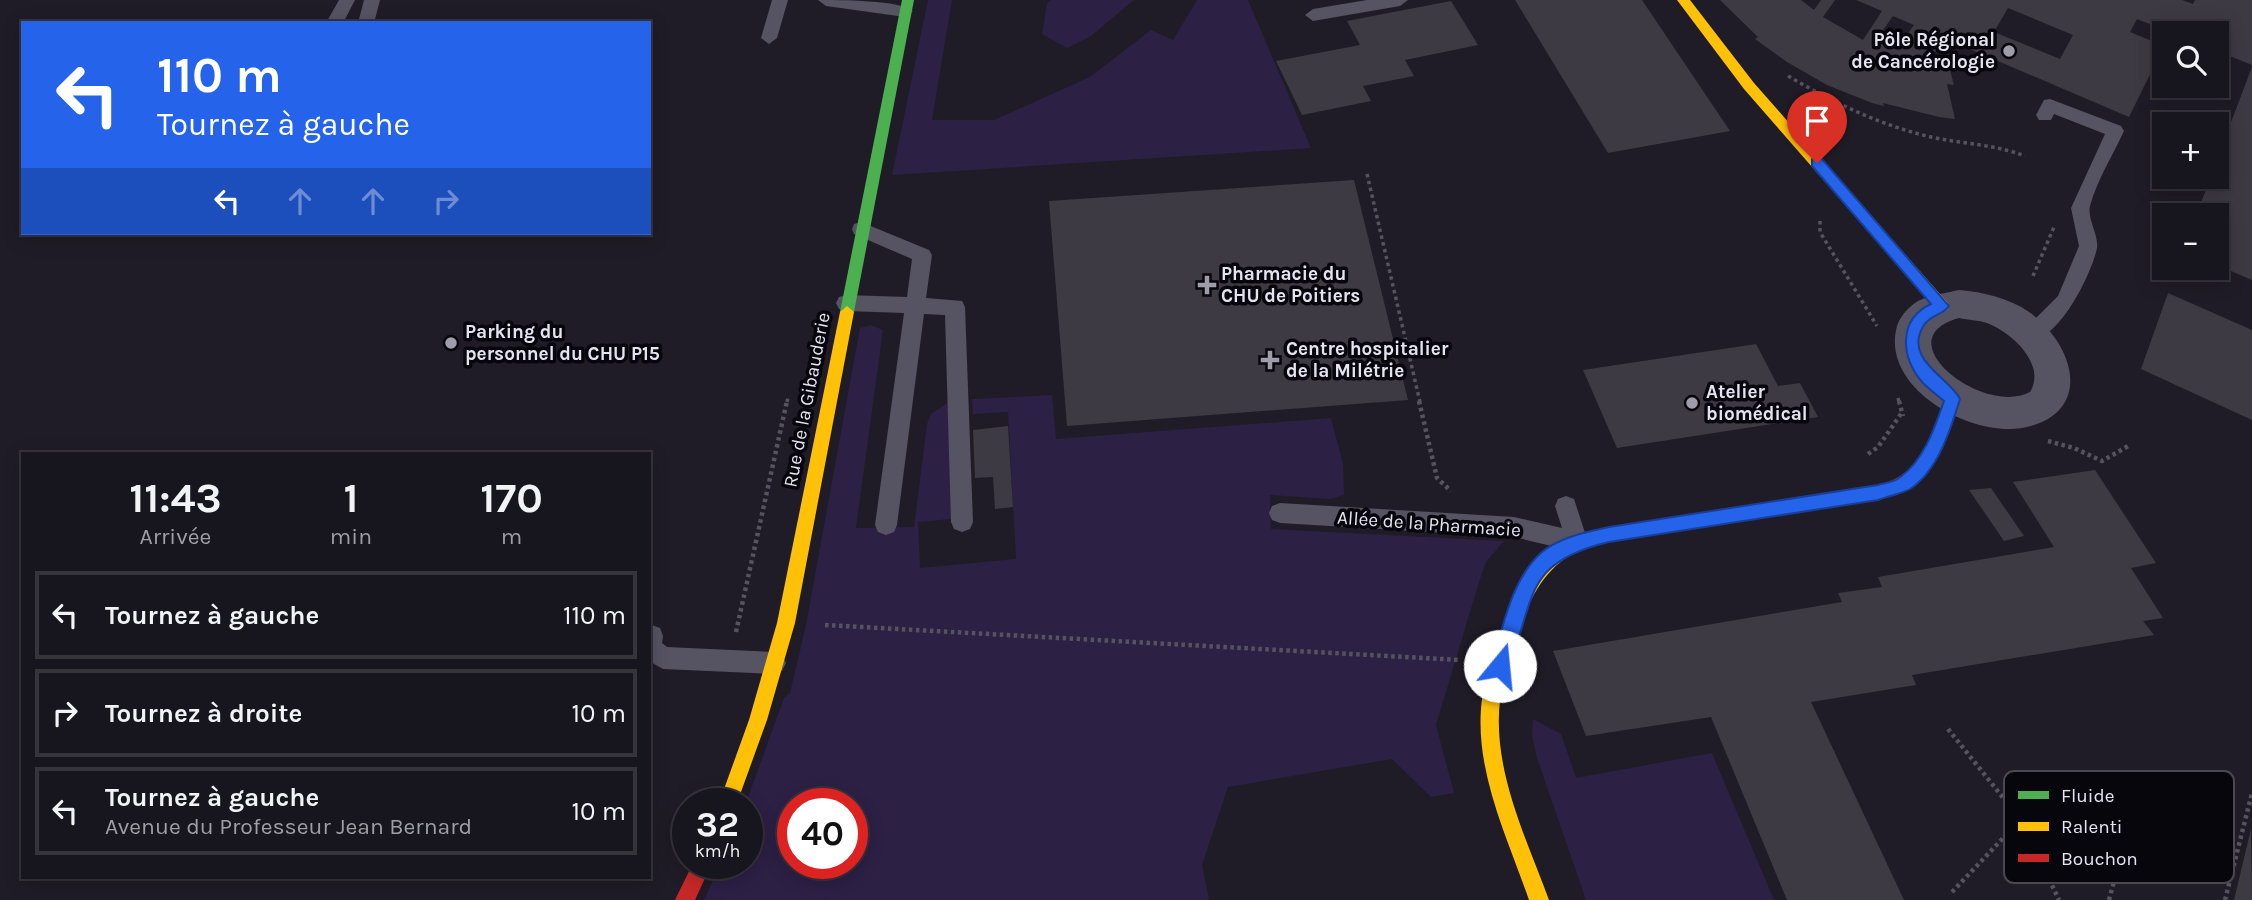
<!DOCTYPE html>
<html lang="fr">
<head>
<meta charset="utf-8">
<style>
	body { margin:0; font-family:Karla,sans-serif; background:#201e26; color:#f1f3f6; height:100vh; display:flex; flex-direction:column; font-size:26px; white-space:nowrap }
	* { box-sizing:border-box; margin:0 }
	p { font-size:23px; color:#9e9fa4 }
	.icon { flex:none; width:38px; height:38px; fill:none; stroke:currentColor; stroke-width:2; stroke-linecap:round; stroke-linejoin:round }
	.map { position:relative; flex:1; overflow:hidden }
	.sheet { position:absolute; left:21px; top:452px; width:630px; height:427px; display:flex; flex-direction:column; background:#17151d; border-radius:0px; box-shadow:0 4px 18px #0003,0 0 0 2px #36343b }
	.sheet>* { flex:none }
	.top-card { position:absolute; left:21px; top:21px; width:630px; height:214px; border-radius:0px; box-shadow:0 4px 18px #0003,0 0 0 2px #36343b; background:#2563eb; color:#fff; overflow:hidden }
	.tools { position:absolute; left:2152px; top:21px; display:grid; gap:14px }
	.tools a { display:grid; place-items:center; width:77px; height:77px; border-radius:0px; background:#17151d; box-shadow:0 4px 18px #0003,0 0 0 2px #36343b; font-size:35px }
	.speed { position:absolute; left:672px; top:788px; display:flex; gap:14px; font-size:35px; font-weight:700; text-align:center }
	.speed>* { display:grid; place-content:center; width:91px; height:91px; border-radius:50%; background:#17151d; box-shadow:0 4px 18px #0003,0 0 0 2px #36343b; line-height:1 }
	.speed small { font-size:18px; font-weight:400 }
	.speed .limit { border:10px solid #d22; background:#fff; color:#111 }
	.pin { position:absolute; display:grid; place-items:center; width:60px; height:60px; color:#fff; margin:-72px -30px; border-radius:50% 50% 50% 0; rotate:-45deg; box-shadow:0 0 7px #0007 }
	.pin .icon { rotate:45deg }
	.me { position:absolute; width:77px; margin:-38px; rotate:17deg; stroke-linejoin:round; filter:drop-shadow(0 0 5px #0008) }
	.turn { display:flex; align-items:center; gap:24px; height:147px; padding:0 21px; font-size:32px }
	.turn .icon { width:91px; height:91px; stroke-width:2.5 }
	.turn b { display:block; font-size:49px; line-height:60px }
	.lanes { display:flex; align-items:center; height:66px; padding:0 21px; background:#0003; justify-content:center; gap:35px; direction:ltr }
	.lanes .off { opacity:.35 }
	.eta { display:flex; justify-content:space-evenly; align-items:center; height:119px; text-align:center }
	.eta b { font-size:42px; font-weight:700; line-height:49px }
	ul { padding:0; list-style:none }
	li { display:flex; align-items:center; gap:21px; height:88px; margin:0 14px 10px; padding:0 7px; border:4px solid #36343b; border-radius:0px }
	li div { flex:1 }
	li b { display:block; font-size:26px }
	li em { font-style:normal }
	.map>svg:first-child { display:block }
</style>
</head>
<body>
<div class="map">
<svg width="2252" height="900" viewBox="0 0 2252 900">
	<rect width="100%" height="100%" fill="#1f1c27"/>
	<path fill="#2c2045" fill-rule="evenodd" d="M928,0H952L932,120H994L1090,77L1151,30L1173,40L1197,0H1248L1311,148L892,175Z
		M1051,0H1134L1091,36L1067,48L1042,34L1047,3Z
		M871,325L883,330L856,528L914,527L927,424L931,414L949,402L951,519L918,522L920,568L1016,559L1008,412L973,414L972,399L1052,395L1056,439L1331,418L1343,464L1344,495L1330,499L1270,495L1271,529L1504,541L1486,562L1479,582L1436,725L1454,793L1431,797L1392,759L1228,787L1202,865L1209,900H704L721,863H747L746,803L784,698L790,693L806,625L860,328ZM793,803H852V863H793Z
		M1533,719L1561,734L1576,778L1712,753L1774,900H1586L1537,758L1532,736Z"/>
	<path fill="#3d3a43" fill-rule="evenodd" d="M1515,0H1642L1730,131L1608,153Z
		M1720,0H1801L1814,10L1821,0H1835L1823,17L1863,40L1882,11L1856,0H2182L2193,4L2195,0H2252V65L2217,51V33H2173L2137,19L2130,32L2164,46L2129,117L1944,38L1930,59L1948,63L1954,85L1947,84L1955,119L1939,117L1883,103L1884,106L1872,103L1827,85L1787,62L1755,39L1758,37ZM2008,8L2073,35L2060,59L1994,32ZM1893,16L1914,25L1904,39L1883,30Z
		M1451,1L1478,45L1405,60L1414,76L1363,86L1371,101L1302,115L1276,61L1360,45L1347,21Z
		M2252,67V280L2217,265V215H2196L2211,177H2217V159Z
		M1354,180L1408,400L1067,426L1049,201Z
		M2168,293L2252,330V420L2141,369Z
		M1756,344L1778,386L1800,383L1818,417L1617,448L1583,370Z
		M1008,426L1013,507L995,509L993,477L975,478L973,430Z
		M2095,470L2156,563L2131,568L2163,618L2143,621L2154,635L1912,675L1916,685L1811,702L1904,900H1787L1711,717L1586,736L1553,651L1842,602L1838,593L1882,587L1878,577L2054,547L2013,482Z
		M1991,488L2024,536L2004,541L1969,490Z
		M2251,829L2252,900H2234Z"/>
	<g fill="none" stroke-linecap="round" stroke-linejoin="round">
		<path stroke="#56535e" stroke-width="3.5" stroke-dasharray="3.5 3.5" stroke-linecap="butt" d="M1788,76C1833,102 1879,125 1931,137C1962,144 1994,144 2025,156
			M1367,174L1420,402
			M1820,221V232L1877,326
			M2033,276L2054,227
			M1898,398L1899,402
			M787,402L788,398"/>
		<path stroke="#56535e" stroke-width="4.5" stroke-dasharray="3.5 3.5" stroke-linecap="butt" d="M1419,401L1437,478L1451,491
			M1899,401L1903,416
			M2048,441L2074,448L2102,461L2130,445
			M1868,454L1878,447L1901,414
			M825,625L1460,660
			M736,632L787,401
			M1948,729L2021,820L2059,900
			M1952,892L2062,776L2232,871
			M2109,900L2132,815
			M2225,900L2252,793"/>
		<path fill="#565362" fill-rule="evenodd" d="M339,0H355L343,23H326Z
			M364,0H380L374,23H358Z
			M772,0H788L777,38L769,44L761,38Z
			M818,0C838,0 902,0 913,11L905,17L826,6Z
			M1367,0H1408L1400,6L1313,21L1305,15L1313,9Z
			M2050,99L2121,126L2124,131C2113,155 2097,180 2090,206C2087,219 2099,235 2097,248C2092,273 2056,349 2024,339L2021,333L2058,296L2079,246L2071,208L2105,134L2054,114L2051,120H2039L2036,115L2044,100Z
			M861,222L929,250L932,255L926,298L962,301L965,307L973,522L970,529L962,532L954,529L951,522L945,315L924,314L897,525L894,532L886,535L878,532L875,525L904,313L846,311L839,309L836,303L839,297L846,295L907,297L912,259L854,234L852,229L854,224Z
			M1566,496L1574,499L1588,542L1585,549L1577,552L1514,537L1280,523L1272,520L1269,513L1272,506L1280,503L1514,517L1562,528L1555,506L1558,499Z
			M652,625L660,628L663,636L662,643L667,647L774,652L782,655L786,663L782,671L774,674L663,669L649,661V626Z"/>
		<path fill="#565362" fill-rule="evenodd" d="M1959,290C1983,292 2009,298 2029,312C2071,341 2095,407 2031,426C1979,442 1883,392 1896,330C1898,318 1908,307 1918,301C1930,295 1946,293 1959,290ZM1959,318C1968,320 1978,320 1987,323C2011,332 2047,364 2030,392C1983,417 1883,339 1959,318Z"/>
		<path fill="#4caf50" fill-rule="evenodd" d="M902,0H914L854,312L847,318L840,312Z"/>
		<path fill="#ffc107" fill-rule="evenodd" d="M1677,0H1690L1754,83L1947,302L1949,306L1947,310H1937L1744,89Z
			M847,306L854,312L795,623L767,720L737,803H719L749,720L777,623L840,312Z
			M1582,534L1588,536L1590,541L1588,546C1551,561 1534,588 1521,624C1512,649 1503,674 1500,700C1492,770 1526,837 1549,900H1529C1507,836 1473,769 1482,699C1486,671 1496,643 1506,617C1523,575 1538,550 1582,534Z"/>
		<path fill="#c62828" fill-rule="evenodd" d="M1953,393L1958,394L1961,399C1950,430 1939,471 1909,489C1900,495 1888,497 1878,500L1609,541L1582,548L1576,546L1574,541L1576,536L1609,527L1878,486C1928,470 1928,436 1948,394Z
			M693,863H712L695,900H675Z"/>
	</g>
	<path fill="#2563eb" stroke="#184099" stroke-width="2" d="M1817,157L1822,159L1949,306C1943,315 1930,315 1924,325C1902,359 1950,378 1960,399C1951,428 1938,471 1910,489C1901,494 1888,496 1878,500L1609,542C1519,563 1537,602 1506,672L1500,675L1494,672L1491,666C1503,628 1511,579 1542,552C1560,537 1587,532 1609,527L1878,485C1885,483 1894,482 1899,478C1924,461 1935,427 1944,401C1937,395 1929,389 1923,383C1900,358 1898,319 1931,304L1812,166V159Z"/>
	<g fill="#a09daa" stroke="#07060d" stroke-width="2.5">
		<circle cx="2009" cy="51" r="7"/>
		<path d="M1203.5 274.5h7v7h7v7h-7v7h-7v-7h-7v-7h7z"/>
		<circle cx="451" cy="343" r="7"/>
		<path d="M1266.5 349.5h7v7h7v7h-7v7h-7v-7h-7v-7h7z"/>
		<circle cx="1692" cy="403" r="7"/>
	</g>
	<g text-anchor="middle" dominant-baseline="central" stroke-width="7" stroke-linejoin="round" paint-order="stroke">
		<g font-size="19" font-weight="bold" fill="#e6e3f1" stroke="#07060d" text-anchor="start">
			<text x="1995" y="40" text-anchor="end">Pôle Régional<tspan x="1995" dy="22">de Cancérologie</tspan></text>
			<text x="1221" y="274">Pharmacie du<tspan x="1221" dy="22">CHU de Poitiers</tspan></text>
			<text x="465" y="332">Parking du<tspan x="465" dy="22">personnel du CHU P15</tspan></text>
			<text x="1286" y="349">Centre hospitalier<tspan x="1286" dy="22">de la Milétrie</tspan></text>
			<text x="1706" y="392">Atelier<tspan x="1706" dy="22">biomédical</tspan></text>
		</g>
		<g font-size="19" fill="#e6e3f1" stroke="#07060d">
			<text transform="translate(807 400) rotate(-79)">Rue de la Gibauderie</text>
			<text transform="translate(1429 524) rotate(4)">Allée de la Pharmacie</text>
		</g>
	</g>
	<rect x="2004" y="771" width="230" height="112" rx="10" fill="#07060d" stroke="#4a4851" stroke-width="2"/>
	<rect x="2018" y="791" width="31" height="8" fill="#4caf50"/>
	<rect x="2018" y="822" width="31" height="9" fill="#ffc107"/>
	<rect x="2018" y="854" width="31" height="8" fill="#c62828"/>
	<g font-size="19" fill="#e6e3f1">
		<text x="2061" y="802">Fluide</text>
		<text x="2061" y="833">Ralenti</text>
		<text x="2061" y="865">Bouchon</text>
	</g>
</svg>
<div class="tools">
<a><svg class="icon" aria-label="search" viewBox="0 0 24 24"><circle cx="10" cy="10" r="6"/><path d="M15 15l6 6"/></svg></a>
<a>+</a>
<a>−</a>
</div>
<div class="speed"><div>32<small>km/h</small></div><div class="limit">40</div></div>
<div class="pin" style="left:1817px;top:163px;background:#d93025"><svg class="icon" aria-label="arrive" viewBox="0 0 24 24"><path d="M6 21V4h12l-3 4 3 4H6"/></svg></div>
<svg class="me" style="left:1500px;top:666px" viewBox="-20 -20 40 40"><circle r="19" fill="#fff"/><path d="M0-13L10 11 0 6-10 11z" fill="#2563eb"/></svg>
<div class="top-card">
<div class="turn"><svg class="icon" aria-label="left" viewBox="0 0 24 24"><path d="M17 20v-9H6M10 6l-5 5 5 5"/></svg><div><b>110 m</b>Tournez à gauche</div></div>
<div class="lanes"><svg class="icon" aria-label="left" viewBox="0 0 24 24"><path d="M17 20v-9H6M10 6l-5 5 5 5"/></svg><svg class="icon off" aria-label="ahead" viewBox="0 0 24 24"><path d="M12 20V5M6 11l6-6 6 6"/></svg><svg class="icon off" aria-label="ahead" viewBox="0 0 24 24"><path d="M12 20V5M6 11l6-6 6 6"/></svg><svg class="icon off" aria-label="right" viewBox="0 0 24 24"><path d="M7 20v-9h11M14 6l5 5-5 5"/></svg></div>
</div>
<section class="sheet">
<div class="eta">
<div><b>11:43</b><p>Arrivée</p></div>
<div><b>1</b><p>min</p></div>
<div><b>170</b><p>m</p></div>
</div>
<ul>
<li><svg class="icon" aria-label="left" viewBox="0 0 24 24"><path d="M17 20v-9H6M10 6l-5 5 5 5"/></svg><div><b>Tournez à gauche</b></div><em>110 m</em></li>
<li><svg class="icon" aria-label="right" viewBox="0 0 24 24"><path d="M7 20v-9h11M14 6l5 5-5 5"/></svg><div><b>Tournez à droite</b></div><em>10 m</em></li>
<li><svg class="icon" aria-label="left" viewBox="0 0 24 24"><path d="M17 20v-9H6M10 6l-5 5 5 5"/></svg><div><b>Tournez à gauche</b><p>Avenue du Professeur Jean Bernard</p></div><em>10 m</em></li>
</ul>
</section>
</div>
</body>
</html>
